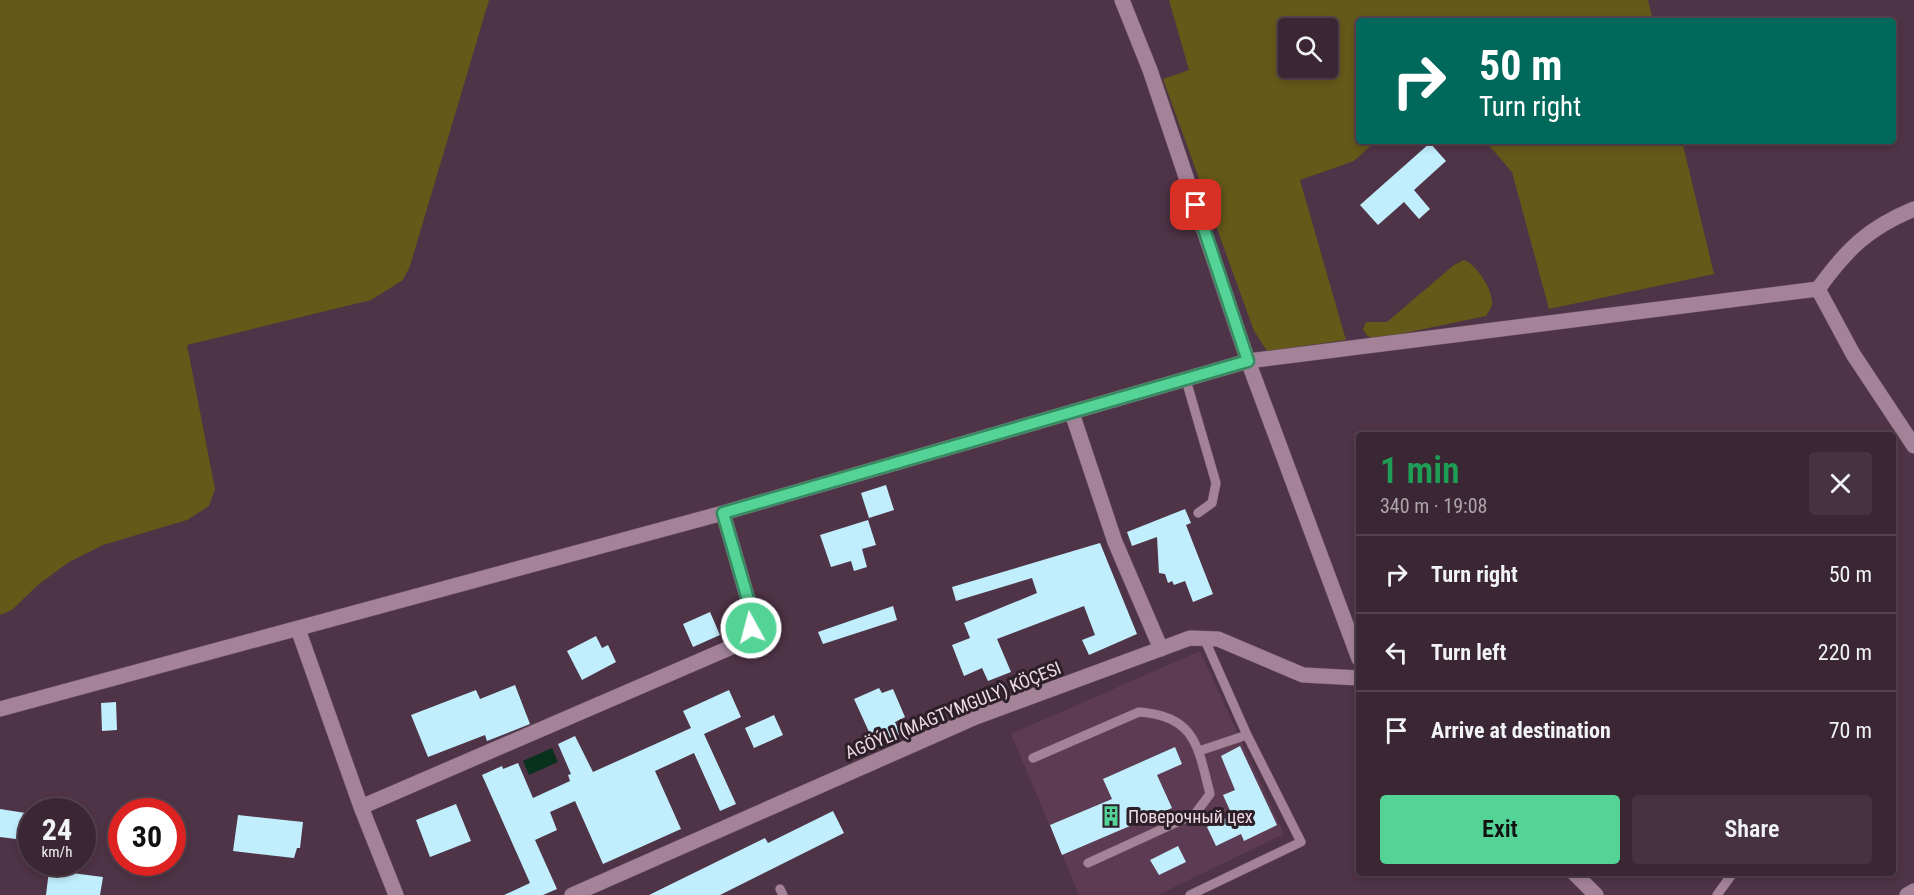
<!DOCTYPE html>
<html lang="en">
<head>
<meta charset="utf-8">
<style>
	body { margin:0; font-family:"Roboto Condensed",sans-serif; background:#463240; color:#f1f3f6; height:100vh; display:flex; flex-direction:column; font-size:22px; white-space:nowrap }
	* { box-sizing:border-box; margin:0 }
	p { font-size:20px; color:#aca5ac }
	.icon { flex:none; width:33px; height:33px; fill:none; stroke:currentColor; stroke-width:2; stroke-linecap:round; stroke-linejoin:round }
	.map { position:relative; flex:1; overflow:hidden }
	.drawer { position:absolute; left:1356px; top:432px; width:540px; height:444px; display:flex; flex-direction:column; background:#3b2634; border-radius:6px; box-shadow:0 3px 9px #0003,0 0 0 2px #54434f }
	.drawer>* { flex:none }
	.hud { position:absolute; left:1356px; top:18px; width:540px; height:126px; border-radius:6px; box-shadow:0 3px 9px #0003,0 0 0 2px #54434f; background:#00695c; color:#fff; overflow:hidden }
	.buttons { position:absolute; left:1278px; top:18px; display:grid; gap:12px }
	.buttons a { display:grid; place-items:center; width:60px; height:60px; border-radius:6px; background:#3b2634; box-shadow:0 3px 9px #0003,0 0 0 2px #54434f; font-size:30px }
	.speed { position:absolute; left:18px; top:798px; display:flex; gap:12px; font-size:30px; font-weight:700; text-align:center }
	.speed>* { display:grid; place-content:center; width:78px; height:78px; border-radius:50%; background:#3b2634; box-shadow:0 3px 9px #0003,0 0 0 2px #54434f; line-height:1 }
	.speed small { font-size:15px; font-weight:400 }
	.speed .limit { border:9px solid #d22; background:#fff; color:#111 }
	.pin { position:absolute; display:grid; place-items:center; width:51px; height:51px; color:#fff; margin:-26px; border-radius:12px; box-shadow:0 3px 9px #0006 }
	.me { position:absolute; width:66px; margin:-33px; rotate:353deg; stroke-linejoin:round; filter:drop-shadow(0 0 4px #0008) }
	.turn { display:flex; align-items:center; gap:21px; height:126px; padding:0 24px; font-size:27px }
	.turn .icon { width:78px; height:78px; stroke-width:2.5 }
	.turn b { display:block; font-size:42px; line-height:51px }
	.round { display:grid; place-items:center; flex:none; width:63px; height:63px; border-radius:6px; background:#463240 }
	.summary { display:flex; align-items:center; justify-content:space-between; height:102px; padding:0 24px }
	h1 { font-size:36px; font-weight:600; line-height:45px; color:#1e9e55 }
	.cta { display:flex; gap:12px; margin-top:auto; padding:12px 24px }
	.cta a { flex:1; height:69px; border-radius:6px; background:#54d396; color:#111; font-size:24px; font-weight:600; line-height:69px; text-align:center }
	.cta a+a { background:#463240; color:#f1f3f6 }
	ul { padding:0; list-style:none }
	li { display:flex; align-items:center; gap:18px; height:78px; padding:0 24px; border-top:2px solid #54434f }
	li div { flex:1 }
	li b { display:block; font-size:22px }
	li em { font-style:normal }
	.map>svg:first-child { display:block }
</style>
</head>
<body>
<div class="map">
<svg width="1914" height="895" viewBox="0 0 1914 895">
	<rect width="100%" height="100%" fill="#4f3346"/>
	<path fill="#5d3b52" d="M1200,651L1284,834L1158,895H1079L1011,734Z"/>
	<path fill="#645919" fill-rule="evenodd" d="M0,0H489L410,266L403,280L371,300L187,345L215,489L209,506L187,520L103,545L69,562L39,584L12,610L0,615Z
		M1169,0H1648L1653,21H1359V141H1376L1354,161L1300,180L1346,340L1267,351L1254,331L1163,79L1189,70ZM1288,28H1328V68H1288Z
		M1485,141H1682L1714,274L1549,309L1512,172Z
		M1464,260C1476,264 1493,290 1492,303C1492,307 1488,313 1486,316L1381,338C1372,339 1367,338 1363,329L1366,322H1387L1454,265Z"/>
	<path fill="#0a301e" d="M552,748L558,762L529,775L523,761Z"/>
	<path fill="#c1eefd" d="M1430,143L1446,161L1414,190L1430,209L1419,219L1404,202L1378,225L1360,205Z
		M886,485L894,510L869,518L861,493Z
		M1185,509L1191,523L1186,525L1213,594L1193,602L1185,581L1174,585L1172,581L1168,583L1165,574L1159,573L1157,537L1132,546L1127,532Z
		M868,520L876,545L862,549L867,567L854,571L851,561L831,567L820,535Z
		M1100,543L1137,634L1089,655L1082,640L1095,635L1084,606L997,639L1011,672L988,681L982,668L964,676L952,645L970,638L964,623L1037,593L1032,578L956,601L952,587Z
		M893,606L897,620L823,644L818,632Z
		M710,612L720,635L693,647L683,624Z
		M596,636L602,648L608,645L616,662L582,680L567,651Z
		M515,685L530,724L487,741L485,735L428,757L411,715L476,690L480,699Z
		M879,688L882,693L893,689L905,717L895,722L900,734L875,745L854,699Z
		M729,690L741,717L704,734L736,804L720,811L694,753L655,771L681,829L603,864L575,801L550,812L557,830L535,840L557,889L543,895H504L530,883L482,775L502,766L503,769L518,763L533,798L570,781L568,775L571,774L558,744L575,736L593,772L691,728L683,711Z
		M116,702L117,730L102,731L101,703Z
		M774,715L783,735L754,748L745,728Z
		M1240,746L1277,825L1244,841L1241,834L1216,846L1207,827L1232,815L1223,795L1235,790L1221,756Z
		M1175,747L1182,764L1157,775L1172,808L1062,855L1050,825L1112,799L1103,779Z
		M456,804L471,841L430,857L416,820Z
		M0,809L32,814V841L0,837Z
		M833,811L844,833L720,895H649L765,838L768,843Z
		M238,815L303,822L300,848H297L294,858L233,851Z
		M1178,846L1186,862L1159,875L1150,860Z
		M50,862H65L64,872L103,877L100,895H46Z"/>
	<g fill="none" stroke-linecap="round" stroke-linejoin="round">
		<g stroke="#685060" stroke-width="10">
			<path id="service" d="M1186,380L1216,483L1212,503L1198,513
				M1199,751L1247,735
				M1033,758L1139,712C1196,716 1198,747 1210,794L1195,814L1088,863
				M780,889L783,895
				M1190,895L1301,842L1247,735L1204,638
				M1717,895L1733,873"/>
		</g>
		<g stroke="#685060" stroke-width="16">
			<path id="minor" d="M1122,0L1150,70L1248,361L1359,659
				M1818,289L1853,354L1914,446
				M1072,413L1115,542L1161,649
				M298,629L361,807L396,895
				M0,709L723,513L1248,361L1818,289C1847,249 1868,228 1914,209
				M361,807L741,643L751,628V610L723,513
				M1574,873L1596,895
				M572,895L976,717L1190,638L1218,639L1303,675L1359,678
				M1907,895L1914,891"/>
		</g>
		<use href="#service" stroke="#a48399" stroke-width="9"/>
		<use href="#minor" stroke="#a48399" stroke-width="15"/>
	</g>
	<g fill="none" stroke-linecap="round" stroke-linejoin="round">
		<g stroke="#378962" stroke-width="15">
			<path id="route" d="M751,628V610L723,513L1248,361L1196,205"/>
		</g>
		<use href="#route" stroke="#54d396" stroke-width="10"/>
	</g>
	<defs>
		<g id="building-bare" transform="scale(1.62)"><path d="M-4-6H4V6H1V3H-1V6H-4ZM-2.5-4.3h1.7v1.8h-1.7ZM.8-4.3h1.7v1.8H.8ZM-2.5-1h1.7V.8h-1.7ZM.8-1h1.7V.8H.8Z" fill="#54d396" stroke="#2c1f28" stroke-width="2.5" paint-order="stroke"/></g>
	</defs>
	<g fill-rule="evenodd">
		<use href="#building-bare" x="1111" y="816"/>
	</g>
	<g text-anchor="middle" dominant-baseline="central" stroke-width="6" stroke-linejoin="round" paint-order="stroke">
		<g font-size="18" fill="#ecdae5" stroke="#2c1f28">
			<text transform="translate(953 710) rotate(-22)">AGÖÝLI (MAGTYMGULY) KÖÇESI</text>
		</g>
		<g font-size="18" fill="#ecdae5" stroke="#2c1f28" text-anchor="start">
			<text x="1128" y="816">Поверочный цех</text>
		</g>
	</g>
</svg>
<div class="buttons">
<a><svg class="icon" aria-label="search" viewBox="0 0 24 24"><circle cx="10" cy="10" r="6"/><path d="M15 15l6 6"/></svg></a>
</div>
<div class="speed"><div>24<small>km/h</small></div><div class="limit">30</div></div>
<div class="pin" style="left:1196px;top:205px;background:#d93025"><svg class="icon" aria-label="arrive" viewBox="0 0 24 24"><path d="M6 21V4h12l-3 4 3 4H6"/></svg></div>
<svg class="me" style="left:751px;top:628px" viewBox="-20 -20 40 40"><circle r="17" fill="#54d396" stroke="#fff" stroke-width="3"/><path d="M0-11L8 9 0 5-8 9z" fill="#fff"/></svg>
<div class="hud">
<div class="turn"><svg class="icon" aria-label="right" viewBox="0 0 24 24"><path d="M7 20v-9h11M14 6l5 5-5 5"/></svg><div><b>50 m</b>Turn right</div></div>
</div>
<section class="drawer">
<div class="summary"><div><h1>1 min</h1><p>340 m · 19:08</p></div><a class="round"><svg class="icon" aria-label="close" viewBox="0 0 24 24"><path d="M6 6l12 12M18 6L6 18"/></svg></a></div>
<ul>
<li><svg class="icon" aria-label="right" viewBox="0 0 24 24"><path d="M7 20v-9h11M14 6l5 5-5 5"/></svg><div><b>Turn right</b></div><em>50 m</em></li>
<li><svg class="icon" aria-label="left" viewBox="0 0 24 24"><path d="M17 20v-9H6M10 6l-5 5 5 5"/></svg><div><b>Turn left</b></div><em>220 m</em></li>
<li><svg class="icon" aria-label="arrive" viewBox="0 0 24 24"><path d="M6 21V4h12l-3 4 3 4H6"/></svg><div><b>Arrive at destination</b></div><em>70 m</em></li>
</ul>
<div class="cta"><a>Exit</a><a>Share</a></div>
</section>
</div>
</body>
</html>
